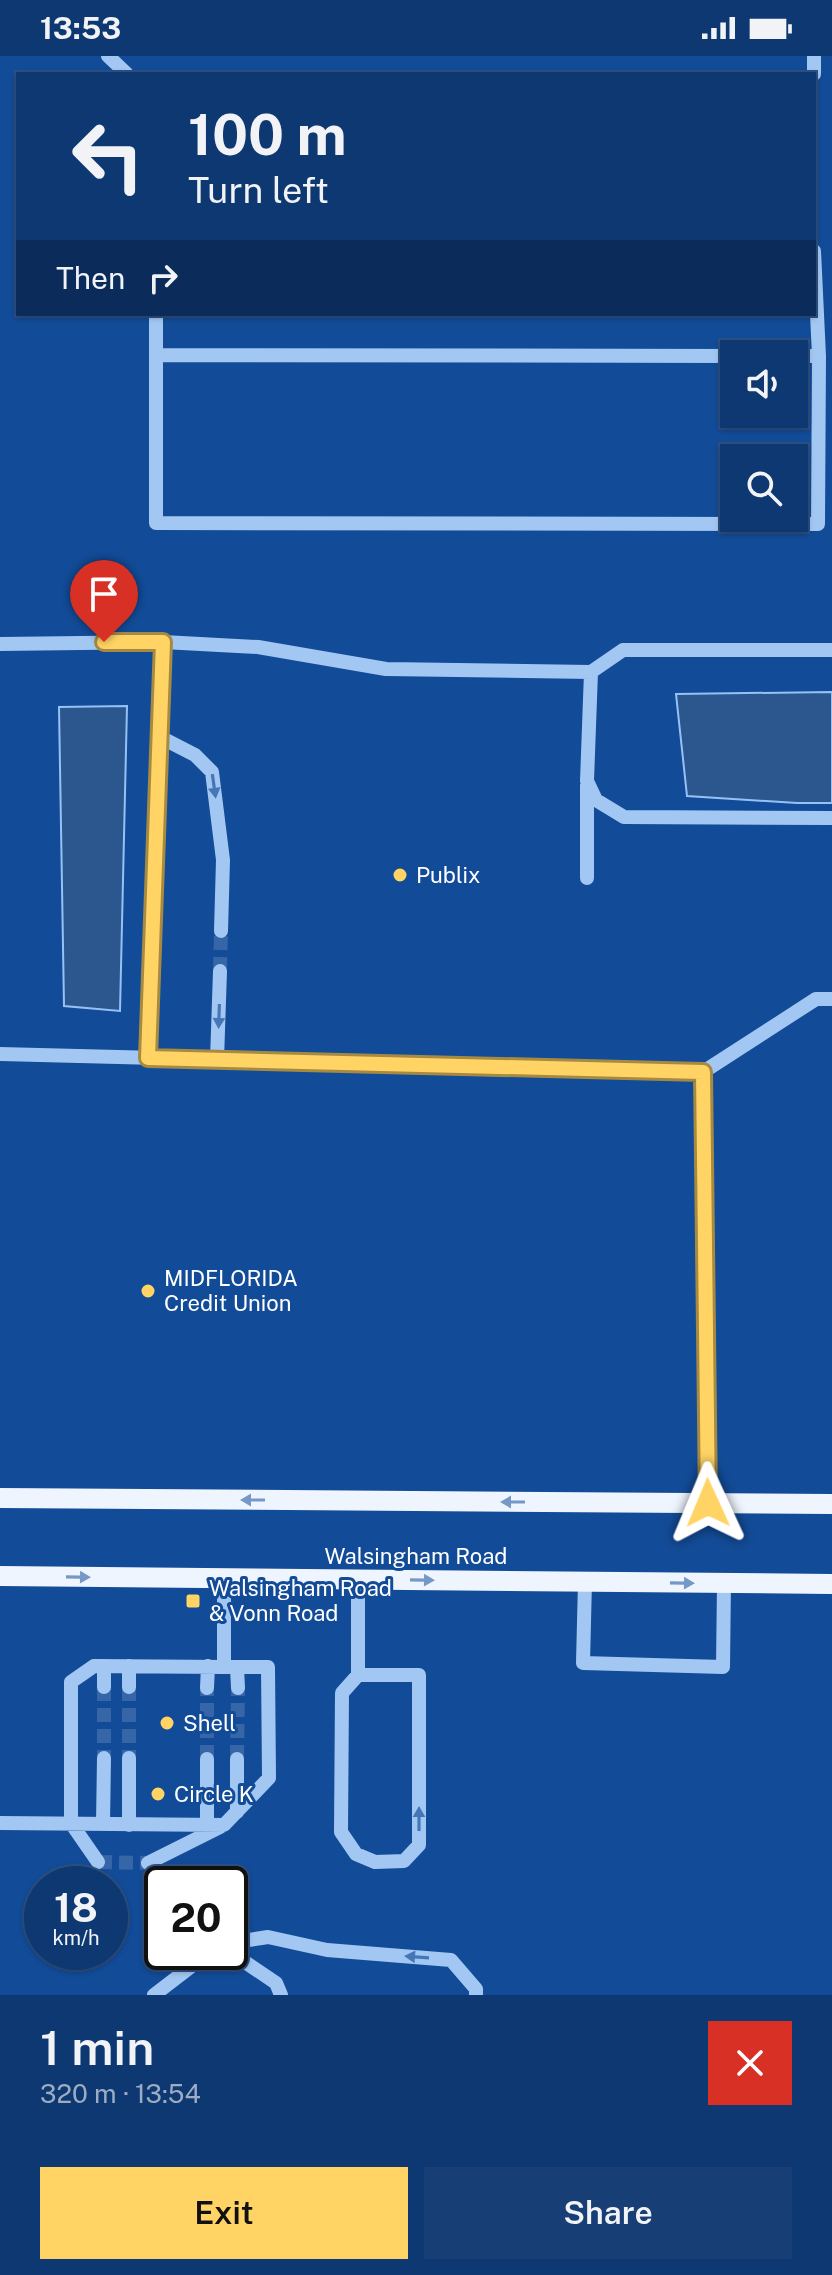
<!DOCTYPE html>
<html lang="en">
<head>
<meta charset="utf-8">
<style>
	body { margin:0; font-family:"Public Sans",sans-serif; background:#173f76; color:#f1f3f6; height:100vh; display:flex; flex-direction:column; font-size:30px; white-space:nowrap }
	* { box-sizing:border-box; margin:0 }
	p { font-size:26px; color:#9bacc3 }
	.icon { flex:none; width:44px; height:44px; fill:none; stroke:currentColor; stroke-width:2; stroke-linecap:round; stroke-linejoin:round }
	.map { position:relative; height:1939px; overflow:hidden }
	.panel { display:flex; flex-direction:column; background:#0e3871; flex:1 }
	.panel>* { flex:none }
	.guide { position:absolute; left:16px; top:16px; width:800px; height:244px; border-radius:0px; box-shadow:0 2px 6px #0004,0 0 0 2px #2e5284; background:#0e3871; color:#f1f3f6; overflow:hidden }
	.controls { position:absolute; left:720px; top:284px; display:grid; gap:16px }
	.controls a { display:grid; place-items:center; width:88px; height:88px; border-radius:0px; background:#0e3871; box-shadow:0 2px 6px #0004,0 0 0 2px #2e5284; font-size:40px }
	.speed { position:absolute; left:24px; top:1810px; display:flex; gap:16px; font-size:40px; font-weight:700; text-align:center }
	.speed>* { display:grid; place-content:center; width:104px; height:104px; border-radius:50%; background:#0e3871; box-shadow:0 2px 6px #0004,0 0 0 2px #2e5284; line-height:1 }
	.speed small { font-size:20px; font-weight:400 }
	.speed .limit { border:4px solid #111; border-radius:12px; background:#fff; color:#111 }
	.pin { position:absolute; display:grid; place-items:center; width:68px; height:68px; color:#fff; margin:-82px -34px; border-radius:50% 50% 50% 0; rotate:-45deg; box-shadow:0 0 8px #0007 }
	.pin .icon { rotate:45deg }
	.me { position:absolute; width:88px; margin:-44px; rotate:359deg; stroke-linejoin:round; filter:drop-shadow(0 0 6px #0008) }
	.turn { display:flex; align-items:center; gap:28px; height:168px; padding:0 40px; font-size:36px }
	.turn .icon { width:104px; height:104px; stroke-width:2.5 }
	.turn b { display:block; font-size:56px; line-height:68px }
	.then { display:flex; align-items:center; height:76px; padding:0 40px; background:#0003; gap:16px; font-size:30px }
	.round { display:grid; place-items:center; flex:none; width:84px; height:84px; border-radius:0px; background:#173f76 }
	.headline { display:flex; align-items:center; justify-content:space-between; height:136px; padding:0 40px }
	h1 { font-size:48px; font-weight:600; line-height:60px }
	.button { display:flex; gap:16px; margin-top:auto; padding:16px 40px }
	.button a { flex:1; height:92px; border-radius:0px; background:#ffd465; color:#111; font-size:32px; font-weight:600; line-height:92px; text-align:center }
	.button a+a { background:#173f76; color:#f1f3f6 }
	.status { display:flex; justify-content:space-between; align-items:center; height:56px; padding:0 40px; background:#0e3871; direction:ltr }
	.status svg { height:22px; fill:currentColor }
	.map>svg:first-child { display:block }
</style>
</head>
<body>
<div class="status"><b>13:53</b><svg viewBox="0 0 49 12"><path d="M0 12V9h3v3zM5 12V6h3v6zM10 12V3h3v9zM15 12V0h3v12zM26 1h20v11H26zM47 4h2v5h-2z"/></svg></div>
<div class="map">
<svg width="832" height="1939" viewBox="0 0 832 1939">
	<rect width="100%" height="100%" fill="#124b97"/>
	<path fill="#2c568e" stroke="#95c2f6" stroke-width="2" d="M832,636V747H797L687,740L676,638Z
		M127,650L120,955L64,950L59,651Z"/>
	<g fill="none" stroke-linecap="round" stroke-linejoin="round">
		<path stroke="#3666a7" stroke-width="14" stroke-dasharray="14 7" stroke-linecap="butt" d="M220,915L221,875
			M104,1631V1702
			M129,1631V1702
			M207,1703V1632
			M237,1703L238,1632
			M98,1806L148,1807"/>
		<path stroke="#a3c7f3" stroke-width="14" d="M108,0L127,18
			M814,18V0
			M156,258V467L818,468L819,300L814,195
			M157,299L734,300
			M794,300H819
			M0,588L163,586L258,591L386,613L591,616L623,594H832
			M591,616L587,725L596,744L624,761L832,762
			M160,681L195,699L212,716L223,804L221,875
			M587,822V729
			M0,998L703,1016L816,943H832
			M148,1002L163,586
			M217,1004L220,915
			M703,1016L708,1447
			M358,1523V1619L342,1637L341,1776L356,1798L375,1806L404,1805L419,1789V1619H358
			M585,1525L583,1607L723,1611L724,1527
			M104,1610V1631
			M129,1610V1631
			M237,1611L238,1632
			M207,1632L208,1610
			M129,1702V1769
			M207,1703V1769
			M237,1703V1756
			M0,1767L224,1769L269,1722L268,1611H224
			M103,1768L104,1702
			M98,1806L71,1767V1626L94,1610L224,1611V1522
			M148,1807L220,1771
			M230,1887L268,1881L327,1894L451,1904L476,1933V1939
			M230,1896L276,1927L281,1939
			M154,1939L210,1896"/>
		<path stroke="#eff5ff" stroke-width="20" d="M0,1442L832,1448
			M0,1520L832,1528"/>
	</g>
	<defs><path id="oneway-solid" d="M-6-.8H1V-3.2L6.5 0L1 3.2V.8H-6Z" transform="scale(2)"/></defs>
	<g fill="#4576b7">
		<use href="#oneway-solid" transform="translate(214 730) rotate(82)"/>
		<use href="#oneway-solid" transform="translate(219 960) rotate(92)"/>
		<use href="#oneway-solid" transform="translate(419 1763) rotate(-90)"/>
		<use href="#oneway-solid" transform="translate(417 1901) rotate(-176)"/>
	</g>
	<g fill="#7598c6">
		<use href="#oneway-solid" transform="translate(253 1444) rotate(-180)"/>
		<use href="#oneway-solid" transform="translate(513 1446) rotate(-180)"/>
		<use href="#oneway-solid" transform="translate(78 1521) rotate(1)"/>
		<use href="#oneway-solid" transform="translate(422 1524) rotate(1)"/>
		<use href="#oneway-solid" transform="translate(682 1527) rotate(1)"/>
	</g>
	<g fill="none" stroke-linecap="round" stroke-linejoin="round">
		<g stroke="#a68a42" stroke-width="20">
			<path id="route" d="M104,586H163L148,1002L703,1016L708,1447"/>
		</g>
		<use href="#route" stroke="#ffd465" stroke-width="14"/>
	</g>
	<g fill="#ffd465" stroke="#124b97" stroke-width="3">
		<circle cx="400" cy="819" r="8"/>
		<circle cx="148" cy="1235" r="8"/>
		<rect x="185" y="1537" width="16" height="16" rx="4"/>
		<circle cx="167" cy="1667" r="8"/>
		<circle cx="158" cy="1738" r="8"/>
	</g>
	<g text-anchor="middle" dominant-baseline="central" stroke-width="6" stroke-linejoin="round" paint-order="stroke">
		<g font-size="22" fill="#fff" stroke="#124b97" text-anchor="start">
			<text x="416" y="819">Publix</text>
			<text x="164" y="1222">MIDFLORIDA<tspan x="164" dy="25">Credit Union</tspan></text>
			<text x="209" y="1532">Walsingham Road<tspan x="209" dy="25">&amp; Vonn Road</tspan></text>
			<text x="183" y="1667">Shell</text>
			<text x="174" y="1738">Circle K</text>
		</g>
		<g font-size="22" fill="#fff" stroke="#124b97">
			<text x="416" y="1500">Walsingham Road</text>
		</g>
	</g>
</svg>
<div class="controls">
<a><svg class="icon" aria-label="sound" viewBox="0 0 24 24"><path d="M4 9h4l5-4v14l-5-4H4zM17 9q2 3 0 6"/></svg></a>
<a><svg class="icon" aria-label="search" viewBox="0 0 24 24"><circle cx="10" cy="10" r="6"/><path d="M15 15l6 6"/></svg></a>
</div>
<div class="speed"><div>18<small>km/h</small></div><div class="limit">20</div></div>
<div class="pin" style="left:104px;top:586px;background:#d93025"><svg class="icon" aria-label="arrive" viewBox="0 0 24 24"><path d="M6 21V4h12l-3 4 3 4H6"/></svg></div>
<svg class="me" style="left:708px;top:1447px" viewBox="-20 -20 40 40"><path d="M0-17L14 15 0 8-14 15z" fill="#ffd465" stroke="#fff" stroke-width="4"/></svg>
<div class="guide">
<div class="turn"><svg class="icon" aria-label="left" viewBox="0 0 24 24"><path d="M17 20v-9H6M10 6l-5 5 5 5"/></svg><div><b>100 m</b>Turn left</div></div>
<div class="then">Then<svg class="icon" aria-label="right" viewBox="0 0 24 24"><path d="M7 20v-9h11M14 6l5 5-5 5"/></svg></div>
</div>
</div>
<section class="panel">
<div class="headline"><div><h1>1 min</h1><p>320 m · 13:54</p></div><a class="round" style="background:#d93025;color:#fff"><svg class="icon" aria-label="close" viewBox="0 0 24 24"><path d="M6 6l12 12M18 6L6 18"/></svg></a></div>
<div class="button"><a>Exit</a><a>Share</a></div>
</section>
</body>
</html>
